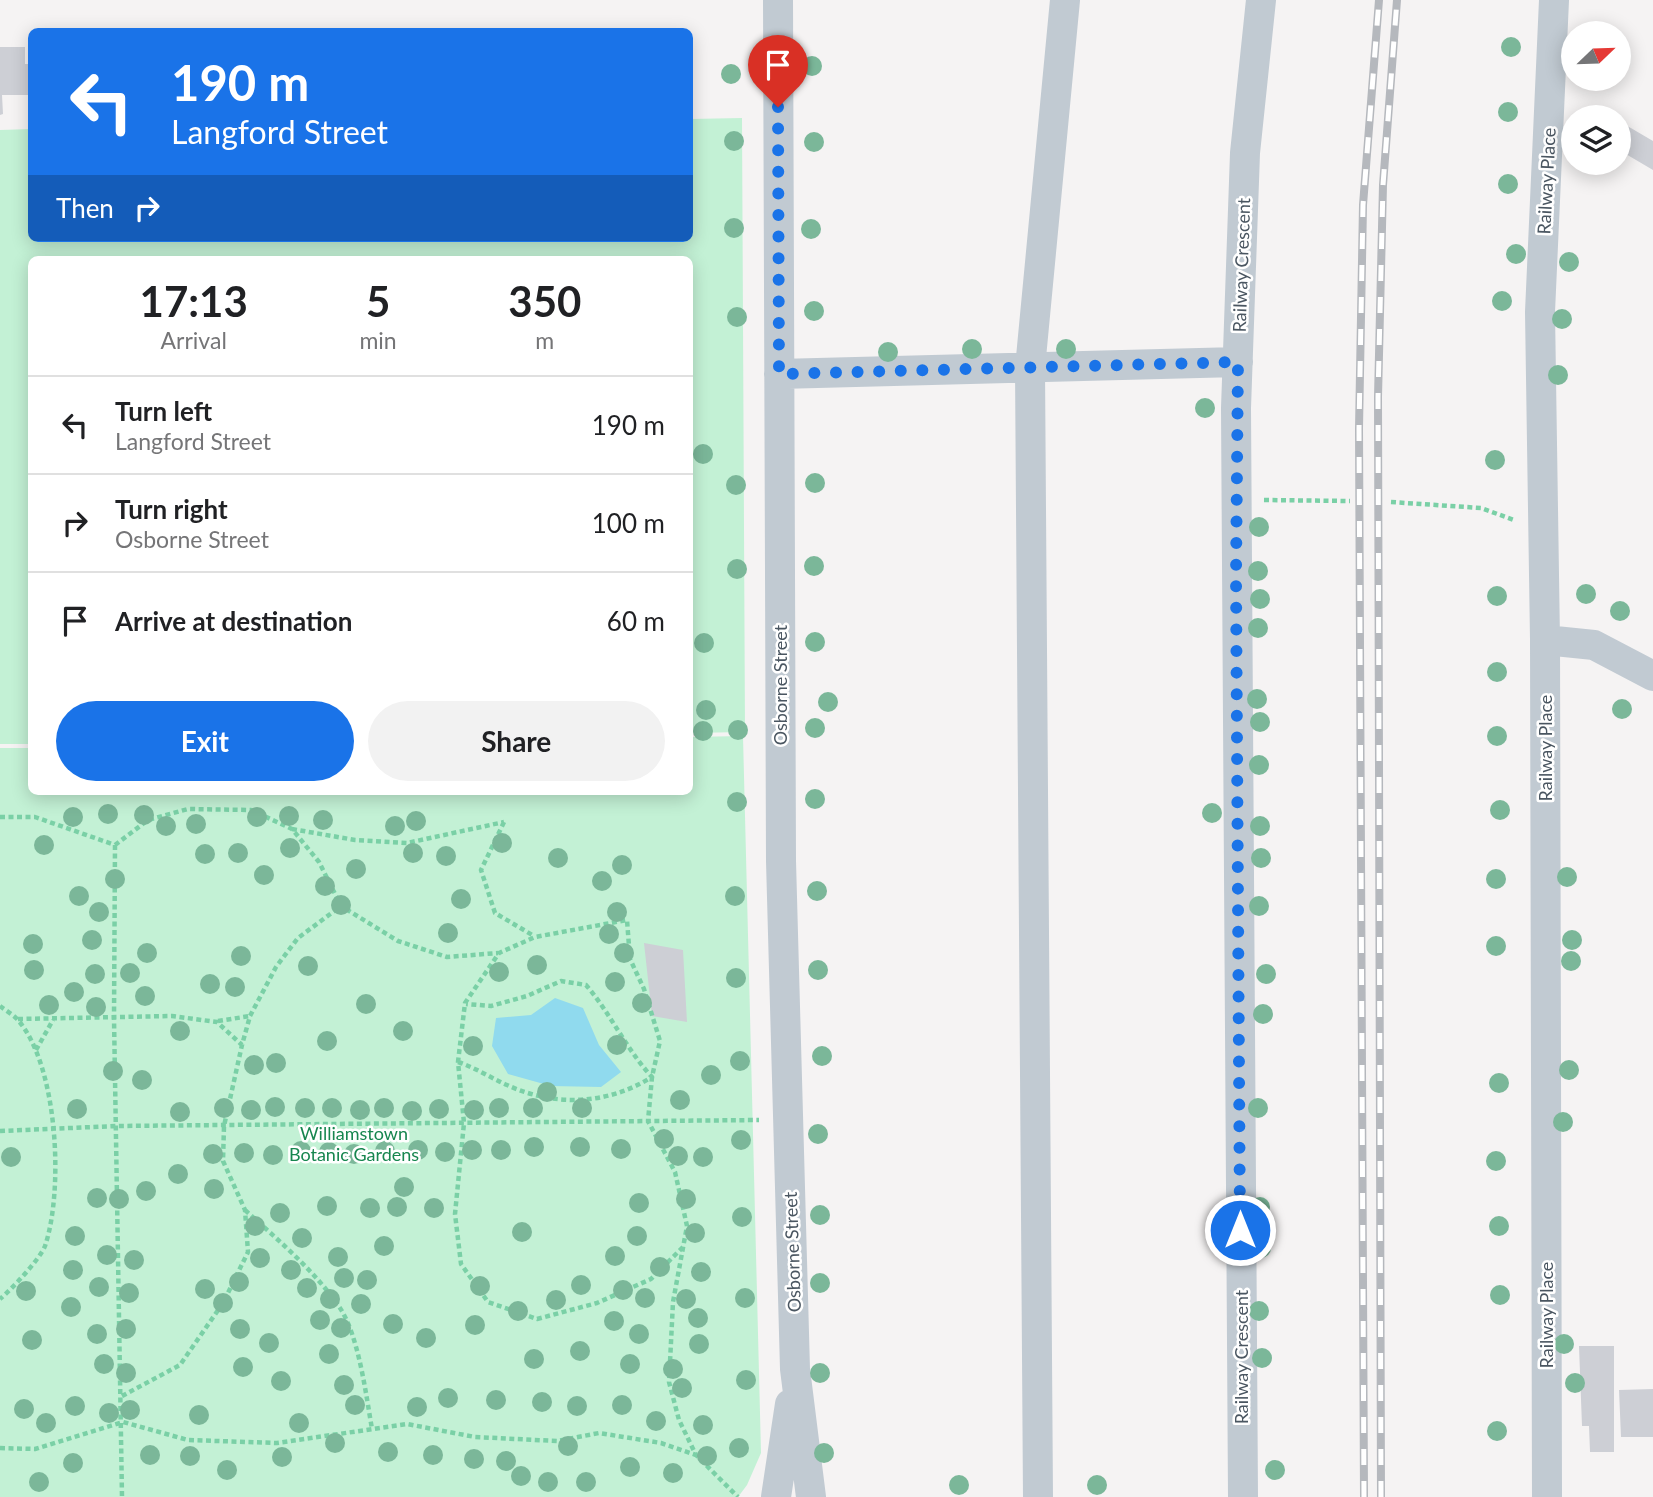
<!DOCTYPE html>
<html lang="en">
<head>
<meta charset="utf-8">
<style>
	body { margin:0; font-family:Lato,sans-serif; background:#f2f2f2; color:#202124; height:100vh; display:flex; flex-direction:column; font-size:26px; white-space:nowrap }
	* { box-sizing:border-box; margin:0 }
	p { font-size:23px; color:#757577 }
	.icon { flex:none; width:38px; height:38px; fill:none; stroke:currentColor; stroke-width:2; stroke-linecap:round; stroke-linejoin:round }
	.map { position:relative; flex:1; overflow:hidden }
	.panel { position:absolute; left:28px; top:256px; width:665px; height:539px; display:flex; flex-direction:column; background:#fff; border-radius:10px; box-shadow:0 4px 18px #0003 }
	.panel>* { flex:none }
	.top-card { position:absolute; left:28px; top:28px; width:665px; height:214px; border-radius:10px; box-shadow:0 4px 18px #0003; background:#1a73e8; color:#fff; overflow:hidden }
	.needle { width:46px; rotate:67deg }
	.controls { position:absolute; left:1561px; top:21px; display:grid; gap:14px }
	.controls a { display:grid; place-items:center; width:70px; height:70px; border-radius:50%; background:#fff; box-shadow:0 4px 18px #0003; font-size:35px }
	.pin { position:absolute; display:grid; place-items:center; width:60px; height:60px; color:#fff; margin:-72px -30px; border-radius:50% 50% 50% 0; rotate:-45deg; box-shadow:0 0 7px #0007 }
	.pin .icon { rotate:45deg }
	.me { position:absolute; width:77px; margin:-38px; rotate:0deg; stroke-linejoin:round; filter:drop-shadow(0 0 5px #0008) }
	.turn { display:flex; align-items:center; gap:24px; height:147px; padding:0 28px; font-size:32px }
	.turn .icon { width:91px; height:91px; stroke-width:2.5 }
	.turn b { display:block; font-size:49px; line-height:60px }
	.then { display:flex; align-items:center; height:66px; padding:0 28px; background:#0003; gap:14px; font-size:26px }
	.eta { display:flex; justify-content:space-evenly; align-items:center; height:119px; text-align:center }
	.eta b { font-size:42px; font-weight:700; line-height:49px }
	.action { display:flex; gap:14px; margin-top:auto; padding:14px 28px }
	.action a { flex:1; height:80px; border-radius:42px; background:#1a73e8; color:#fff; font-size:28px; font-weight:700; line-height:80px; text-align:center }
	.action a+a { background:#f2f2f2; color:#202124 }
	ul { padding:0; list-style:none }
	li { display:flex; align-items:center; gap:21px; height:98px; padding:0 28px; border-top:2px solid #e0e0e0 }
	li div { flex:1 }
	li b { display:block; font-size:26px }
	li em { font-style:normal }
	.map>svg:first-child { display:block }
</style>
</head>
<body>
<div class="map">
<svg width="1653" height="1497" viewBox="0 0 1653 1497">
	<rect width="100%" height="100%" fill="#f5f3f3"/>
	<path fill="#c3f1d5" d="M742,118L745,732L690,733V259H32L31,744H0V130L31,129L32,238H690V119Z
		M743,736L761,1453L747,1485L738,1497H0V748H31L32,791H690V737Z"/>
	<path fill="#90daee" d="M555,998L583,1008L599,1045L621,1072L601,1087L551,1086L508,1074L492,1046L496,1018L531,1015Z"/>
	<path fill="#cdcfd5" d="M0,47H25V64H32V95H2L3,114L0,115Z
		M1624,124L1653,141V170L1619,150V134Z
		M644,943L683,950L687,1022L652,1016Z
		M1579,1346H1614V1452H1590L1589,1426H1582Z
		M1653,1389V1437H1621L1619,1390Z"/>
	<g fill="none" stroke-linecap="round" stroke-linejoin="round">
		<path stroke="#7ad0a6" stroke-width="4.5" stroke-dasharray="5 3.5" stroke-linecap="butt" d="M1264,500L1350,501
			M1391,502L1481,508L1514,520
			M0,817H35L115,845
			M504,822L481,870L495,913L534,936
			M292,829L355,840L407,843L504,822
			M115,845L114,1018L122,1497
			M115,845L148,820L188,809L251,810L292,829L319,862L341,906L398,941L447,957L498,953
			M0,1006C5,1010 12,1014 17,1019C58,1064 64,1190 45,1246C40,1259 11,1290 0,1299
			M18,1019L172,1016L217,1022L242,1045
			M218,1021L250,1016
			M36,1050L53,1020
			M458,1062C476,1068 491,1078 507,1085C555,1107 607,1105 652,1077C626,1049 611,1014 586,985L561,981L527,996L491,1006L466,1004
			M0,1131L117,1126L759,1120
			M245,1210C278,1240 315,1271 340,1308C359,1337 366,1395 372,1429
			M683,1247L651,1279L597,1303L537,1319L488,1302L461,1264L455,1214L464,1123L458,1062L465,1003L499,953L535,937L627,920L630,959L644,989L660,1041L652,1077L648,1121L675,1172L687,1226L673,1302L669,1382L679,1420L696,1455L738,1497
			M122,1396L180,1365L223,1303L248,1252L245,1210L223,1161L224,1126L242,1045L250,1016L276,967L298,938L341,906
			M0,1448L35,1449L123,1422L188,1440L277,1443L407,1424L475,1437L557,1441L599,1433L661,1443L696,1455"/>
		<path stroke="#c1cad2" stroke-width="30" d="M778,0L781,861L795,1369L811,1497
			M779,374L1238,362
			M1545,640L1594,645L1653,676
			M776,1497L790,1404
			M1038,1497L1030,368L1065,0
			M1243,1497L1236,408L1245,153L1261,0
			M1547,1497L1545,640L1540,312L1554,0"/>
		<g stroke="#b5b8bd" stroke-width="8">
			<path id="rail" d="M1364,1497L1359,429L1363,205L1379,0
				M1381,1497L1378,397L1383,185L1397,0"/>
		</g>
		<use href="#rail" stroke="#fff" stroke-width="5" stroke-dasharray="16" stroke-linecap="butt"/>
	</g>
	<g fill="#7bb799">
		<circle cx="1511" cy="47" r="10"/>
		<circle cx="812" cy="66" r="10"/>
		<circle cx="731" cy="74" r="10"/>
		<circle cx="1508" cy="112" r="10"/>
		<circle cx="734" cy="141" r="10"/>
		<circle cx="814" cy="142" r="10"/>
		<circle cx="1508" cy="184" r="10"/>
		<circle cx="734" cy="228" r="10"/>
		<circle cx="811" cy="229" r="10"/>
		<circle cx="1516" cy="254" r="10"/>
		<circle cx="1569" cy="262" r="10"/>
		<circle cx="1502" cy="301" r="10"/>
		<circle cx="814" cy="311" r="10"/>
		<circle cx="737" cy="317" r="10"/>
		<circle cx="1562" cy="319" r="10"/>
		<circle cx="972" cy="349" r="10"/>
		<circle cx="1066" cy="349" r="10"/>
		<circle cx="888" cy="352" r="10"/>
		<circle cx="1558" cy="375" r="10"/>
		<circle cx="1205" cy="408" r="10"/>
		<circle cx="703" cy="454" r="10"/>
		<circle cx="1495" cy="460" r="10"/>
		<circle cx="815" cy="483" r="10"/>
		<circle cx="736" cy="485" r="10"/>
		<circle cx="1259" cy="527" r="10"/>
		<circle cx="814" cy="566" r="10"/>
		<circle cx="737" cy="569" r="10"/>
		<circle cx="1258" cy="571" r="10"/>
		<circle cx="1586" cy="594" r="10"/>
		<circle cx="1497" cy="596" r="10"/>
		<circle cx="1260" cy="599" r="10"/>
		<circle cx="1620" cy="611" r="10"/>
		<circle cx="1258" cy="628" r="10"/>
		<circle cx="815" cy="642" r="10"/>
		<circle cx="704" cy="643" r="10"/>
		<circle cx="1497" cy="672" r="10"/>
		<circle cx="1257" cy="699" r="10"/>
		<circle cx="828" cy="702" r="10"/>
		<circle cx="1622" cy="709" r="10"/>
		<circle cx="706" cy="710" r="10"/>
		<circle cx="1260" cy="722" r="10"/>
		<circle cx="815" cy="728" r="10"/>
		<circle cx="738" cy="730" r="10"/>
		<circle cx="703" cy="731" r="10"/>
		<circle cx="1497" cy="736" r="10"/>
		<circle cx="1259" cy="765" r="10"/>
		<circle cx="815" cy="799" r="10"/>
		<circle cx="737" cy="802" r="10"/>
		<circle cx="1500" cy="810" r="10"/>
		<circle cx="1212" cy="813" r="10"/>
		<circle cx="108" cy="814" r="10"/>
		<circle cx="144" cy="815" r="10"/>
		<circle cx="289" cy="816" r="10"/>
		<circle cx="73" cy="817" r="10"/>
		<circle cx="257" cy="817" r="10"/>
		<circle cx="323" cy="820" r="10"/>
		<circle cx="416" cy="821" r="10"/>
		<circle cx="196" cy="824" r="10"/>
		<circle cx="166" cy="826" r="10"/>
		<circle cx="395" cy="826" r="10"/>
		<circle cx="1260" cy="826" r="10"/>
		<circle cx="502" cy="843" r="10"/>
		<circle cx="44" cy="845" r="10"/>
		<circle cx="290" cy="848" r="10"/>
		<circle cx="238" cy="853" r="10"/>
		<circle cx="413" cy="853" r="10"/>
		<circle cx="205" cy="854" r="10"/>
		<circle cx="446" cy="856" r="10"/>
		<circle cx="558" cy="858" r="10"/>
		<circle cx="1261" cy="858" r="10"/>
		<circle cx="622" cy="865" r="10"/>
		<circle cx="356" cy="869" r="10"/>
		<circle cx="264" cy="875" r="10"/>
		<circle cx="1567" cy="877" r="10"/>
		<circle cx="115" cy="879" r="10"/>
		<circle cx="1496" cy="879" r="10"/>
		<circle cx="602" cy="881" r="10"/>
		<circle cx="325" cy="886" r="10"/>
		<circle cx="817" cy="891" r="10"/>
		<circle cx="79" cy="896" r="10"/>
		<circle cx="735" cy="896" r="10"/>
		<circle cx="461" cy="899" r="10"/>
		<circle cx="341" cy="905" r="10"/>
		<circle cx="1259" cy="906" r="10"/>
		<circle cx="99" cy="912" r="10"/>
		<circle cx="617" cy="912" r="10"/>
		<circle cx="448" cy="933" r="10"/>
		<circle cx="609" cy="934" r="10"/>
		<circle cx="92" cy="940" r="10"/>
		<circle cx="1572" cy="940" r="10"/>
		<circle cx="33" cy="944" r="10"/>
		<circle cx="1496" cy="946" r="10"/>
		<circle cx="147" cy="953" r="10"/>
		<circle cx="624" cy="953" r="10"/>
		<circle cx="241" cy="956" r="10"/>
		<circle cx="1571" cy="961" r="10"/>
		<circle cx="537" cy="965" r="10"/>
		<circle cx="308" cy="966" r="10"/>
		<circle cx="34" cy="970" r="10"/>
		<circle cx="818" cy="970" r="10"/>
		<circle cx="499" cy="972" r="10"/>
		<circle cx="130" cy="973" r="10"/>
		<circle cx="95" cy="974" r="10"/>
		<circle cx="1266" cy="974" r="10"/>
		<circle cx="736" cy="978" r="10"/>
		<circle cx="615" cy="982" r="10"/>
		<circle cx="210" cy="984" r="10"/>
		<circle cx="235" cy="987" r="10"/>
		<circle cx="74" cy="992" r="10"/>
		<circle cx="145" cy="996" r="10"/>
		<circle cx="642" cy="1003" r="10"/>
		<circle cx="366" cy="1004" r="10"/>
		<circle cx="49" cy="1005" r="10"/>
		<circle cx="96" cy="1007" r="10"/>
		<circle cx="1263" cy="1014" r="10"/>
		<circle cx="180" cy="1031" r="10"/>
		<circle cx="403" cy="1031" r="10"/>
		<circle cx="327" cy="1041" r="10"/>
		<circle cx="617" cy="1045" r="10"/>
		<circle cx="473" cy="1046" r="10"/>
		<circle cx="822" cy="1056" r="10"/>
		<circle cx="740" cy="1061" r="10"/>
		<circle cx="276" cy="1063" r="10"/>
		<circle cx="254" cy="1065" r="10"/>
		<circle cx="1569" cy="1070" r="10"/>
		<circle cx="113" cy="1071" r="10"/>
		<circle cx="711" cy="1075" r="10"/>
		<circle cx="142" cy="1080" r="10"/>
		<circle cx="1499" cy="1083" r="10"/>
		<circle cx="547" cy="1092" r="10"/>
		<circle cx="680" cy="1100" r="10"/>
		<circle cx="275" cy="1107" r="10"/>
		<circle cx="224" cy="1108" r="10"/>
		<circle cx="305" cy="1108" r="10"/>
		<circle cx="332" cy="1108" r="10"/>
		<circle cx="384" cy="1108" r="10"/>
		<circle cx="499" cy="1108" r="10"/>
		<circle cx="533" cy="1108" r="10"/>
		<circle cx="582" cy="1108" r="10"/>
		<circle cx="1258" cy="1108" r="10"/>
		<circle cx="77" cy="1109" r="10"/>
		<circle cx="439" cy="1109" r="10"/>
		<circle cx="251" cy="1110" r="10"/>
		<circle cx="360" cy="1110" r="10"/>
		<circle cx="474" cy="1110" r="10"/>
		<circle cx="412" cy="1111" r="10"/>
		<circle cx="180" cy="1112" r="10"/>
		<circle cx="1563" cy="1122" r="10"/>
		<circle cx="818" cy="1134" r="10"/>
		<circle cx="664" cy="1139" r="10"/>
		<circle cx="741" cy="1140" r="10"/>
		<circle cx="534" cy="1147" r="10"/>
		<circle cx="580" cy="1147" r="10"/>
		<circle cx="621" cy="1149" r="10"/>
		<circle cx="418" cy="1150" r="10"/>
		<circle cx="472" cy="1150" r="10"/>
		<circle cx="501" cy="1150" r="10"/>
		<circle cx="301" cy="1151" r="10"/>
		<circle cx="385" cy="1151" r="10"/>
		<circle cx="329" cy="1152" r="10"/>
		<circle cx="445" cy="1152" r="10"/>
		<circle cx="244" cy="1153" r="10"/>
		<circle cx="213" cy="1154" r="10"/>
		<circle cx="354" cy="1154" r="10"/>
		<circle cx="273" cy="1155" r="10"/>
		<circle cx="678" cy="1156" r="10"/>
		<circle cx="11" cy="1157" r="10"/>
		<circle cx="703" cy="1157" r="10"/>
		<circle cx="1496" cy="1161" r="10"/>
		<circle cx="178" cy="1174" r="10"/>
		<circle cx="404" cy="1187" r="10"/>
		<circle cx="214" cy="1189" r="10"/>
		<circle cx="146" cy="1191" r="10"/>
		<circle cx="97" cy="1198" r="10"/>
		<circle cx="119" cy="1199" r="10"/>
		<circle cx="686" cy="1199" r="10"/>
		<circle cx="639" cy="1203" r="10"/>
		<circle cx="327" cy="1206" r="10"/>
		<circle cx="397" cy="1207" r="10"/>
		<circle cx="1260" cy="1207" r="10"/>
		<circle cx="370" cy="1208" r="10"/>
		<circle cx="434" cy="1208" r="10"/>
		<circle cx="280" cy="1213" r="10"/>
		<circle cx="820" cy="1215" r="10"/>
		<circle cx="742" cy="1217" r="10"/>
		<circle cx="255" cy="1226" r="10"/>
		<circle cx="1499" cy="1226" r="10"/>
		<circle cx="522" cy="1232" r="10"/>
		<circle cx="695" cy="1233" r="10"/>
		<circle cx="75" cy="1236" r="10"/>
		<circle cx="637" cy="1236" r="10"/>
		<circle cx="302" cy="1238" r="10"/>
		<circle cx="384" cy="1246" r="10"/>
		<circle cx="1261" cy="1248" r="10"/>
		<circle cx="107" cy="1255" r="10"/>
		<circle cx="615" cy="1256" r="10"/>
		<circle cx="338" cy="1257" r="10"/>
		<circle cx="260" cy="1258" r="10"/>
		<circle cx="134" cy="1260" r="10"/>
		<circle cx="660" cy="1267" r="10"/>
		<circle cx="73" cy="1270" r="10"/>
		<circle cx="291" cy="1270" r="10"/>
		<circle cx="701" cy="1272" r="10"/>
		<circle cx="344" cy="1278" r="10"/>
		<circle cx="367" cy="1280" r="10"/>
		<circle cx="239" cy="1282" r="10"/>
		<circle cx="820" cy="1283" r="10"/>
		<circle cx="581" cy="1285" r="10"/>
		<circle cx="480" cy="1286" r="10"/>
		<circle cx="99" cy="1287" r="10"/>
		<circle cx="307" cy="1288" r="10"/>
		<circle cx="205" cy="1289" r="10"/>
		<circle cx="623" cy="1290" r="10"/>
		<circle cx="26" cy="1291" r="10"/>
		<circle cx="129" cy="1293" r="10"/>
		<circle cx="1500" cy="1295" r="10"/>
		<circle cx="645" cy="1298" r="10"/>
		<circle cx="745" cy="1298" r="10"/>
		<circle cx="330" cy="1299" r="10"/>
		<circle cx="686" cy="1299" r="10"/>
		<circle cx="556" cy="1300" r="10"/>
		<circle cx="223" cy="1303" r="10"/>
		<circle cx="361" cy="1304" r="10"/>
		<circle cx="71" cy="1307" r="10"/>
		<circle cx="518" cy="1311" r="10"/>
		<circle cx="1259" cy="1311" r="10"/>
		<circle cx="698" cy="1318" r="10"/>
		<circle cx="320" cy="1320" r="10"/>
		<circle cx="614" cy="1321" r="10"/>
		<circle cx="393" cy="1324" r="10"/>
		<circle cx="475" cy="1325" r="10"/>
		<circle cx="341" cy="1328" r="10"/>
		<circle cx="126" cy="1329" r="10"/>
		<circle cx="240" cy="1329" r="10"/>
		<circle cx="97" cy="1334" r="10"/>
		<circle cx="639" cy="1334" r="10"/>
		<circle cx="426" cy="1338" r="10"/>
		<circle cx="32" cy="1340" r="10"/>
		<circle cx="269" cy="1343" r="10"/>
		<circle cx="699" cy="1344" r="10"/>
		<circle cx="1564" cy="1344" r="10"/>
		<circle cx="580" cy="1351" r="10"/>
		<circle cx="329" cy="1354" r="10"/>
		<circle cx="1262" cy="1358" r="10"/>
		<circle cx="534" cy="1359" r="10"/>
		<circle cx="104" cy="1364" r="10"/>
		<circle cx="630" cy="1364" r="10"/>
		<circle cx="243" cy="1367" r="10"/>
		<circle cx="673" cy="1369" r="10"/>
		<circle cx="126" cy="1373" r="10"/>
		<circle cx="820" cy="1373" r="10"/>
		<circle cx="746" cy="1380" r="10"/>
		<circle cx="281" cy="1381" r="10"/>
		<circle cx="1575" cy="1383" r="10"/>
		<circle cx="344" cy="1385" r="10"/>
		<circle cx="682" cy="1388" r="10"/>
		<circle cx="448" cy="1398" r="10"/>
		<circle cx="496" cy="1400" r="10"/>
		<circle cx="542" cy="1402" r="10"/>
		<circle cx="355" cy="1405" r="10"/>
		<circle cx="622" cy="1405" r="10"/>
		<circle cx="75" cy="1406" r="10"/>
		<circle cx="577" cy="1406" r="10"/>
		<circle cx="417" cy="1407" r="10"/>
		<circle cx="24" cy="1409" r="10"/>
		<circle cx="130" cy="1410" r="10"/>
		<circle cx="109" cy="1413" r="10"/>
		<circle cx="199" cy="1415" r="10"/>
		<circle cx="656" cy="1421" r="10"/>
		<circle cx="46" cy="1423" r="10"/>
		<circle cx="299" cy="1423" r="10"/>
		<circle cx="703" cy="1425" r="10"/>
		<circle cx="1497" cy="1431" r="10"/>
		<circle cx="335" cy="1443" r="10"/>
		<circle cx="568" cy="1446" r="10"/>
		<circle cx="739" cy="1448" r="10"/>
		<circle cx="388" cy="1452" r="10"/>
		<circle cx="824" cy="1453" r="10"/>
		<circle cx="150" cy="1455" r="10"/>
		<circle cx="433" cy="1455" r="10"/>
		<circle cx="190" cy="1456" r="10"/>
		<circle cx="707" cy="1456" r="10"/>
		<circle cx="282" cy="1457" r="10"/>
		<circle cx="474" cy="1459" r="10"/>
		<circle cx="506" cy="1461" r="10"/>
		<circle cx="73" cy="1463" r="10"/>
		<circle cx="630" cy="1467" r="10"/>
		<circle cx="227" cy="1470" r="10"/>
		<circle cx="1275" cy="1470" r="10"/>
		<circle cx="673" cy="1473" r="10"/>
		<circle cx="521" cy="1476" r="10"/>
		<circle cx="39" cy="1482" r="10"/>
		<circle cx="548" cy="1482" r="10"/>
		<circle cx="586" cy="1482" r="10"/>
		<circle cx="959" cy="1485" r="10"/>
		<circle cx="1097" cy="1485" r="10"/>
	</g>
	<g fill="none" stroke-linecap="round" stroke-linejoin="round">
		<path stroke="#1a73e8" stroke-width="12" stroke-dasharray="0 21.6" d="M778,107L779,374L1238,362L1236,576L1240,1230"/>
	</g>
	<g text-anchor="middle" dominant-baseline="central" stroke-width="5" stroke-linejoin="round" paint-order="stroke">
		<g font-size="18" fill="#4a5661" stroke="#fff">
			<text transform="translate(1546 181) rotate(-87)">Railway Place</text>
			<text transform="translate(1241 265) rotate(-88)">Railway Crescent</text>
			<text transform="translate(780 685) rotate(-90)">Osborne Street</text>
			<text transform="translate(1545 748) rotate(-90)">Railway Place</text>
			<text transform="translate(792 1252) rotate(-92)">Osborne Street</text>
			<text transform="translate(1546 1315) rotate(-90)">Railway Place</text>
			<text transform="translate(1241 1357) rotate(-90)">Railway Crescent</text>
		</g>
		<g font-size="18" fill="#17864f" stroke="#fff">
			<text x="354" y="1133">Williamstown<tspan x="354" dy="21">Botanic Gardens</tspan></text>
		</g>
	</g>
</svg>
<div class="controls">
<a><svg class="needle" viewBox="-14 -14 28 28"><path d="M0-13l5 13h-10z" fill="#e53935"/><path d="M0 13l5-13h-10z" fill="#757577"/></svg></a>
<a><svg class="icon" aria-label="layers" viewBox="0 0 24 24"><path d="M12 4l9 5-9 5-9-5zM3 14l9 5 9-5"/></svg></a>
</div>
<div class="pin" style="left:778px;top:107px;background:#d93025"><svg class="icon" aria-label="arrive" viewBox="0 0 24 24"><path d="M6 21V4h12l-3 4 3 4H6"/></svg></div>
<svg class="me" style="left:1240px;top:1230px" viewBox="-20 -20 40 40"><circle r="17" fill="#1a73e8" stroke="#fff" stroke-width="3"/><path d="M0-11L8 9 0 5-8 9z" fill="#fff"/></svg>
<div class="top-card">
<div class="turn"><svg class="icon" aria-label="left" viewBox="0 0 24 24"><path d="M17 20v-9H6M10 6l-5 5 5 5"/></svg><div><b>190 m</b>Langford Street</div></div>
<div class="then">Then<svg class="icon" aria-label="right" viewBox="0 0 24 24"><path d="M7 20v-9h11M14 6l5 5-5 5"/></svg></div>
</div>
<section class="panel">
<div class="eta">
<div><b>17:13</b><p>Arrival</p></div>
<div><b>5</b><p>min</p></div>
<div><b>350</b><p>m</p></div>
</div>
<ul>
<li><svg class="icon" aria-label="left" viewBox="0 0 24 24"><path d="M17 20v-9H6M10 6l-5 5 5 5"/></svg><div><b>Turn left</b><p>Langford Street</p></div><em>190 m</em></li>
<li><svg class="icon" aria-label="right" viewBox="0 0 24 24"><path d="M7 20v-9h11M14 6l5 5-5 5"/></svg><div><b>Turn right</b><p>Osborne Street</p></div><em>100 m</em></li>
<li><svg class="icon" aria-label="arrive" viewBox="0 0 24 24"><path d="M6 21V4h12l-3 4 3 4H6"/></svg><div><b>Arrive at destination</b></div><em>60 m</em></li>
</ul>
<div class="action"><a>Exit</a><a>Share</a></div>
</section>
</div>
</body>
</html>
